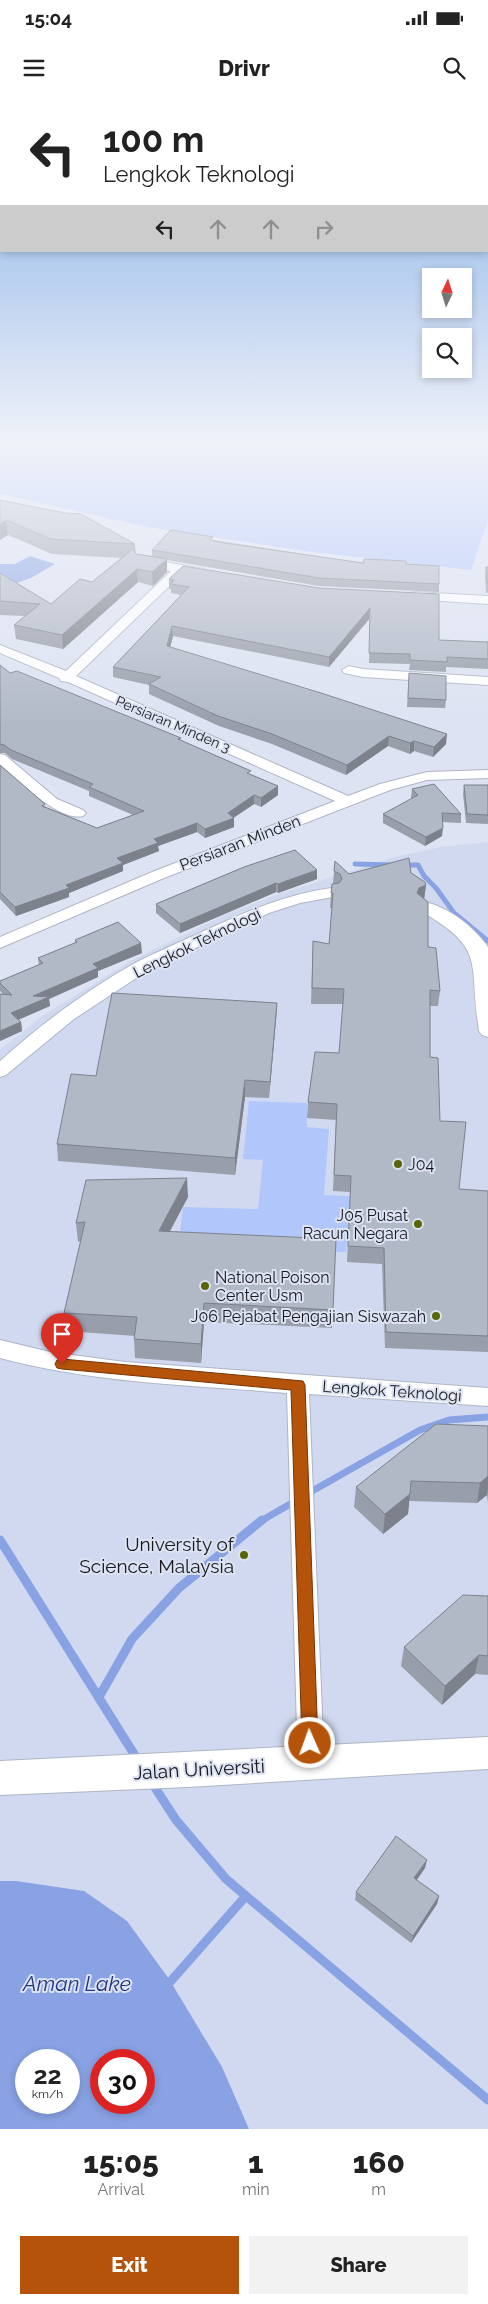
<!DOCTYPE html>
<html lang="en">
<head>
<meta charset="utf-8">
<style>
	body { margin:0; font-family:Raleway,sans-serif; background:#f2f2f2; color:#222; height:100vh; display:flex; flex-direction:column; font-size:19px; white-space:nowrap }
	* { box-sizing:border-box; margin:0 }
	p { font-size:16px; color:#767676 }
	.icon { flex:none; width:28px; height:28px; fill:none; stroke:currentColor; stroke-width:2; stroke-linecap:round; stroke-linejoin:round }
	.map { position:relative; height:2029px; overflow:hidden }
	.panel { display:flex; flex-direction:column; background:#fff; flex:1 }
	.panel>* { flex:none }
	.guide { position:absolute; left:0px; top:0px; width:489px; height:152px; box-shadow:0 2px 8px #0003; background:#fff; color:#222; overflow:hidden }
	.needle { width:32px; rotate:4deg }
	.fabs { position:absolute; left:422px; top:168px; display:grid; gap:10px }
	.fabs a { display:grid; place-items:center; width:50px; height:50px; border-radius:0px; background:#fff; box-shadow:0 2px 8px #0003; font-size:25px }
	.speed { position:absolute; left:15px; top:1949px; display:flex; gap:10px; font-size:25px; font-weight:700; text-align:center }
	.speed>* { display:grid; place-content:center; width:65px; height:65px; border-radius:50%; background:#fff; box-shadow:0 2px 8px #0003; line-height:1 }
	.speed small { font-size:12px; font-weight:400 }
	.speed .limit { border:8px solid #d22; background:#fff; color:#111 }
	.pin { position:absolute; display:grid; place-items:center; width:42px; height:42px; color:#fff; margin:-51px -21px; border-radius:50% 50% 50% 0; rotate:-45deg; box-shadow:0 0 5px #0007 }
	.pin .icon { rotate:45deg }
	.me { position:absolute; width:55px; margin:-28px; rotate:358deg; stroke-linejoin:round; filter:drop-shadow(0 0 4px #0008) }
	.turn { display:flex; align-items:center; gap:18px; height:105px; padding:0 20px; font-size:22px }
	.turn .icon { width:65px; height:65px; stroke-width:2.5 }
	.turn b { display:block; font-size:35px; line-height:42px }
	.lanes { display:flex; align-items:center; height:48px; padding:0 20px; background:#0003; justify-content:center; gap:25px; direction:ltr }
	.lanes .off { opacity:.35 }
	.eta { display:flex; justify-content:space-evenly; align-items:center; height:85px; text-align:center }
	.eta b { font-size:30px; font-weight:800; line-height:35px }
	.button { display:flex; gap:10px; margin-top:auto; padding:10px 20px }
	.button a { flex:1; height:58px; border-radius:0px; background:#b45309; color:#fff; font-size:20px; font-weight:800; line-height:58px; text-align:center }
	.button a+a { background:#f2f2f2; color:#222 }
	.status { display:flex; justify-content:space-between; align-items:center; height:35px; padding:0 25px; background:#fff; direction:ltr }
	.status svg { height:14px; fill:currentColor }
	header { display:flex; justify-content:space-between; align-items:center; height:65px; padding:0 20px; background:#fff; font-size:22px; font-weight:800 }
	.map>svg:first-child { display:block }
</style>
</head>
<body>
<div class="status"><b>15:04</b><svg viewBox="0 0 49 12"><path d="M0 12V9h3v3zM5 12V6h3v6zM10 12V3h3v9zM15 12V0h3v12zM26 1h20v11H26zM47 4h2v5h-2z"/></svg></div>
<header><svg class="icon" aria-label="menu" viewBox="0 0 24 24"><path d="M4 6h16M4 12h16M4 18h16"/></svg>Drivr<svg class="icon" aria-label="search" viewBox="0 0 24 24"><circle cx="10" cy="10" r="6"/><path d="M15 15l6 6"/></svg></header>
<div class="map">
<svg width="488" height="2029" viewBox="0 0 488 2029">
	<rect width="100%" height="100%" fill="#dde3f2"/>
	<path fill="#d0d9f0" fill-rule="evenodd" d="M488,742V2029H0V950L42,916L132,860L227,814L273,796L398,756L441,747ZM26,1960H69V2002H26ZM101,1960H144V2002H101Z"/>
	<path fill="#b1c7fc" d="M0,343H488V420L471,470L304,451L148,427L0,394Z
		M249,1001L307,1003V1027L329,1029L324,1095L350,1096L346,1152L175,1150L179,1142L183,1107L258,1109L263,1060L243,1059Z"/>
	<path fill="#88a2e4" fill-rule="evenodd" d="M30,456L55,464L31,478L17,483L0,480V464H15Z
		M0,1781H16L84,1791L127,1821L169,1879L222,1967L249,2029H0ZM26,1960H69V2002H26ZM101,1960H144V2002H101Z"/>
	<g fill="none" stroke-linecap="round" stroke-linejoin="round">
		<path stroke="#88a2e4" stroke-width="5" d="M355,764L392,765
			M402,765H418L424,776L436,788L454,813L488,841"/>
		<path stroke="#88a2e4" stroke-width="7" d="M305,1395L420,1330L449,1320L488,1317
			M261,1421L297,1400"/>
		<path stroke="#88a2e4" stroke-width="9" d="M0,1440L139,1662
			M99,1597L132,1539L179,1488L262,1420
			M152,1683L176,1720L226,1779L488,2000
			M170,1882L245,1797"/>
		<g stroke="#afb5c4" stroke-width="2">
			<path id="minor" d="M142,458L204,469L210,473L204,477L183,473L76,576L348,696L380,684L427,672L488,670V678L427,680L390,690L164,778L0,848V837L152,772L335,701L68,582L61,581L59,578L0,553V545L66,571L171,471L138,465L136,462Z
				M415,492L488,496V504L411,499L409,496L411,493Z
				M349,566L363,569L488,577V585L363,577L344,573L342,570Z
				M0,654L5,655L57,699L83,710L86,713L83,716C59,722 18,680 0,665Z
				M332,788L338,790L340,793L338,796L300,803L269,813L147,871L74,919L6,975L0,977V961C41,924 87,890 135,863C154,853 174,845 193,836C239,815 281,795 332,788Z
				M425,802C450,808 474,827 488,847V937L482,935L479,931C468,860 488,850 419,810L417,807L419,804Z
				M0,1240L50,1252L125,1262L488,1288V1306L309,1294L324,1662L320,1671L311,1675L302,1671L298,1662L287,1293C191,1285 93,1283 0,1258Z"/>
		</g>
		<g stroke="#afb5c4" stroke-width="2">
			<path id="tertiary" d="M488,1637V1669L188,1687L0,1695V1661Z"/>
		</g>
		<use href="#minor" fill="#fff" fill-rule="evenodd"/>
		<use href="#tertiary" fill="#fff" fill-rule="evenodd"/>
	</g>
	<path fill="#989eaa" d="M0,400L135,444L136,454L152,456V450L213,440L363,463L406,464L439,484V492L319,486L167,460V472L153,486L138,482L63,549L16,539L14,525L25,516L0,515V473L51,504L92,482L121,458L52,454L8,435Z
		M486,467H488V493H486L485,476Z
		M169,479L319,488L439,540L488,542V569L446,567V572L409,570L410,564L369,563L370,518L329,567L173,536L170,547L446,644L433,657L414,651L410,654L388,646L346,675L272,644L219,626L149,594V585L113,577V567L181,495L171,493V489H169Z
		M0,565L10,573L181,641L251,675L278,686V695L261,707L254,704L234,717V727L205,738L197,732L158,746L159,751L123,765V771L69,793V797L16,816L0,799V665L46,707L97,728L133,715L89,696V691L12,659L5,653H0Z
		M409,573L446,600L445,608L407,607Z
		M464,685H488V724L466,723L463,694Z
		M412,689L461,714V723L442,722V736L425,746L383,723V714L412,699L411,698Z
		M244,767L317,779L278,793L276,792L180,833L156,813V804Z
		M334,771L349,774L411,773L426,785L424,799L428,847L440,891L438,906H430V957L440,1021L459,1089L488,1095V1252L385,1248L382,1164L347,1162L350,1092L333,1091L336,1020L307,1018L308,1002L339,953L343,904H311L313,841L329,844L332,808H330L331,793L333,784Z
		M75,840L142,853L98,871V877L49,899L50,906L18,920L21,922L22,931L0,941V894H3L0,891V881L39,865L38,858L75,843Z
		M277,903L276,919L269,998L245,997L235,1075L58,1061L57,1044L96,976Z
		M188,1097L169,1132L333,1210L332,1228L204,1222L201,1263L135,1258L134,1239L135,1236L66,1231L64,1213L81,1141L78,1142L76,1123Z
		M488,1326V1403L487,1395L477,1403L409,1401L408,1414L383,1434L354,1407L356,1387Z
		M488,1496V1575L475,1574L442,1605L401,1566L404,1547Z
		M425,1768L417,1780L439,1796L437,1804L411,1843L355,1800L356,1792Z"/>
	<path fill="#7c818b" d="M6,420L8,435L0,440V424Z
		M167,459V472L153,486L152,472Z
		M137,469L138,482L63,549L62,535Z
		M370,508V518L329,567V557Z
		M172,526L173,536L168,556L167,546Z
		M447,634L446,644L433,657L434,647Z
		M389,636L388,646L346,675L347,665Z
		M414,641V651L410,654V643Z
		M278,686V695L261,707V698Z
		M254,695V704L232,719L234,718V727L205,738V729Z
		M197,723V732L158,746L159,751L123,765V771L69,793V797L16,816L15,807L66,785L154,739Z
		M443,728L442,736L425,746L426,737Z
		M317,770V779L278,793V784Z
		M276,783V792L180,833V824Z
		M426,785L424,800L417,793L419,788Z
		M141,843L142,853L98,871V877L49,899L50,906L13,922L11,913L33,896L93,864Z
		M277,903L276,919L269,998L270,982Z
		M21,922L22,931L0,941V931Z
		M245,980V997L235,1075V1058Z
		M187,1078L188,1097L160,1150L159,1131Z
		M204,1203V1222L201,1263V1244Z
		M488,1376V1387L487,1395L477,1403L480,1383Z
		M410,1394L408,1414L383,1434L385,1414Z
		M479,1555L475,1574L442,1605L445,1586Z
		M427,1760L425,1768L412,1786L414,1778Z
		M439,1796L437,1804L411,1843L413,1836Z"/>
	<path fill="#b1b8c6" stroke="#7c818b" d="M0,400L65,413L81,414L135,444L51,439L6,420L0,424Z
		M171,430L213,437L210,440L224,443L363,463L364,459L406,461V464L439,466V484L319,478L152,450Z
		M133,449L136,454L167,459L152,472L137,469L62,535L14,525L40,504L0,501V473L51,504L80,479L92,482Z
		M183,466L319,488L439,494V540L488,542V559L447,557V562L410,560V554L369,553L370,508L329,557L172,526L167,546L321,593L447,634L434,647L414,641L410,643L389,636L347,665L272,634L218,616L149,584L161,577L113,567L189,487L171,484L174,480L169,479Z
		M486,467H488V483H487Z
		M0,565L10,573L17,571L181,638L178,639L251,671L247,673L278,686L261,698L254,695L228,713L234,718L205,729L197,723L154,739L158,743L117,758L123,763L66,785L69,788L15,807L0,792V665L45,704L42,706L97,728L144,711L89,687L93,684L11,650L4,645L0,644Z
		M409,573L446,576V600L408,598Z
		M434,684L461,714L442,713L443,728L426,737L383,714L418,695L412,689Z
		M464,685H488V715L467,714Z
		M295,750L317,770L278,784L276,783L180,824L156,804L244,767Z
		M409,758L411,773L425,782L426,785L419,788L417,793L428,802V847L436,848L440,891L430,890V957L438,958L440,1021L466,1022L459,1089L488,1091V1236L386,1232L384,1148L348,1146L351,1076L334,1075L337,1004L308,1002L315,952L339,953L344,889L312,888L313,841L329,844L333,793H331L332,784L339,783L342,779L340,774L334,771L335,761L349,774Z
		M118,822L141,843L93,864L98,868L33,896L49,897L11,913L21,922L0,931V894L12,895L0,883V881L43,863L38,858L77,842L75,840Z
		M112,893L277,903L270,982L245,980L235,1058L57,1044L71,974L96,976Z
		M187,1078L159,1131L336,1139L333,1210L204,1203L201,1244L134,1239L137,1217L64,1213L85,1122L76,1123L86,1080Z
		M436,1324L488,1326V1376L480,1383L411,1381L410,1394L385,1414L356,1387Z
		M463,1495L488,1496V1556L479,1555L445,1586L404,1547Z
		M396,1736L427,1760L414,1778L439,1796L413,1836L356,1792Z"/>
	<linearGradient id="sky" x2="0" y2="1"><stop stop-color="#81ade6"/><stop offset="0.55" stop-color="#f0f2f9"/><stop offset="1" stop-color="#f0f2f9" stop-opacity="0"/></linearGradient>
	<rect width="488" height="627" fill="url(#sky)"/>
	<path fill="#b45309" stroke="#753606" d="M62,1259L303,1281L305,1285L318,1643L316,1649L310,1651L304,1649L302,1643L291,1290L62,1269L57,1268L55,1264L57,1260Z"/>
	<g fill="#596507" stroke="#dde3f2" stroke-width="2">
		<circle cx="398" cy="1064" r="5"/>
		<circle cx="418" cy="1124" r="5"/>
		<circle cx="205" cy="1186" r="5"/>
		<circle cx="436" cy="1216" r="5"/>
		<circle cx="244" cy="1455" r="5"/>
	</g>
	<g text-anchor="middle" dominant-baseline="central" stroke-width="4" stroke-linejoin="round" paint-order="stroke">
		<g font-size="14" fill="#17191e" stroke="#dde3f2">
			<text transform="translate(173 624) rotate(23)">Persiaran Minden 3</text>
		</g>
		<g font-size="16" fill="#17191e" stroke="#dde3f2">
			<text transform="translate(240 743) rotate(-21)">Persiaran Minden</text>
			<text transform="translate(197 843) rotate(-26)">Lengkok Teknologi</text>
			<text transform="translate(392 1291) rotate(4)">Lengkok Teknologi</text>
		</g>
		<g font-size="16" fill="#17191e" stroke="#dde3f2" text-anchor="start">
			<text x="408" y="1064">J04</text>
			<text x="408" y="1115" text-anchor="end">J05 Pusat<tspan x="408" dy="18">Racun Negara</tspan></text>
			<text x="215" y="1177">National Poison<tspan x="215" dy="18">Center Usm</tspan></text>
			<text x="426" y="1216" text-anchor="end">J06 Pejabat Pengajian Siswazah</text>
		</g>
		<g font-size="19" fill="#17191e" stroke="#dde3f2" text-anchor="end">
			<text x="234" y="1444">University of<tspan x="234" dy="22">Science, Malaysia</tspan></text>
		</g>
		<g font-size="19" fill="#17191e" stroke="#dde3f2">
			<text transform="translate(199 1669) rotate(-3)">Jalan Universiti</text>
		</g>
		<g font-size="21" font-style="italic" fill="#203581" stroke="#dde3f2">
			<text x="77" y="1883">Aman Lake</text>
		</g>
	</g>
</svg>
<div class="fabs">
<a><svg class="needle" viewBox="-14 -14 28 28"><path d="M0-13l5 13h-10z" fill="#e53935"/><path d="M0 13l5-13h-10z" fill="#767676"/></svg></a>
<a><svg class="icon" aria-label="search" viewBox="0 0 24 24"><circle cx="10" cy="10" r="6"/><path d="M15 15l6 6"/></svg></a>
</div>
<div class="speed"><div>22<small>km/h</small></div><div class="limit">30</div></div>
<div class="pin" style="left:62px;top:1264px;background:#d93025"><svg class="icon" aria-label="arrive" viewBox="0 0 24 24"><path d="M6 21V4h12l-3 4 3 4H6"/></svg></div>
<svg class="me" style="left:310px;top:1643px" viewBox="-20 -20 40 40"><circle r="17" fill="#b45309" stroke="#fff" stroke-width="3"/><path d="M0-11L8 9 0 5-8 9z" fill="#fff"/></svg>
<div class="guide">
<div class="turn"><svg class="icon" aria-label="left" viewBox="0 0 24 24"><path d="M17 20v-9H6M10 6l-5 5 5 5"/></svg><div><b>100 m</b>Lengkok Teknologi</div></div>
<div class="lanes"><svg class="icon" aria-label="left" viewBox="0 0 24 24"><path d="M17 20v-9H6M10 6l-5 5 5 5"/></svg><svg class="icon off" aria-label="ahead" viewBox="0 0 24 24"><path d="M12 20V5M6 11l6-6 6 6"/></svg><svg class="icon off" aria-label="ahead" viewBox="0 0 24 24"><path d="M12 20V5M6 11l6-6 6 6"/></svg><svg class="icon off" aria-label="right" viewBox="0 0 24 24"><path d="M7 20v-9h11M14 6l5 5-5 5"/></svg></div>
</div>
</div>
<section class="panel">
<div class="eta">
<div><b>15:05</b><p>Arrival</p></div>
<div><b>1</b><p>min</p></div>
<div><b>160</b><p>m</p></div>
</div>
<div class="button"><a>Exit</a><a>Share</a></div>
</section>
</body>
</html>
